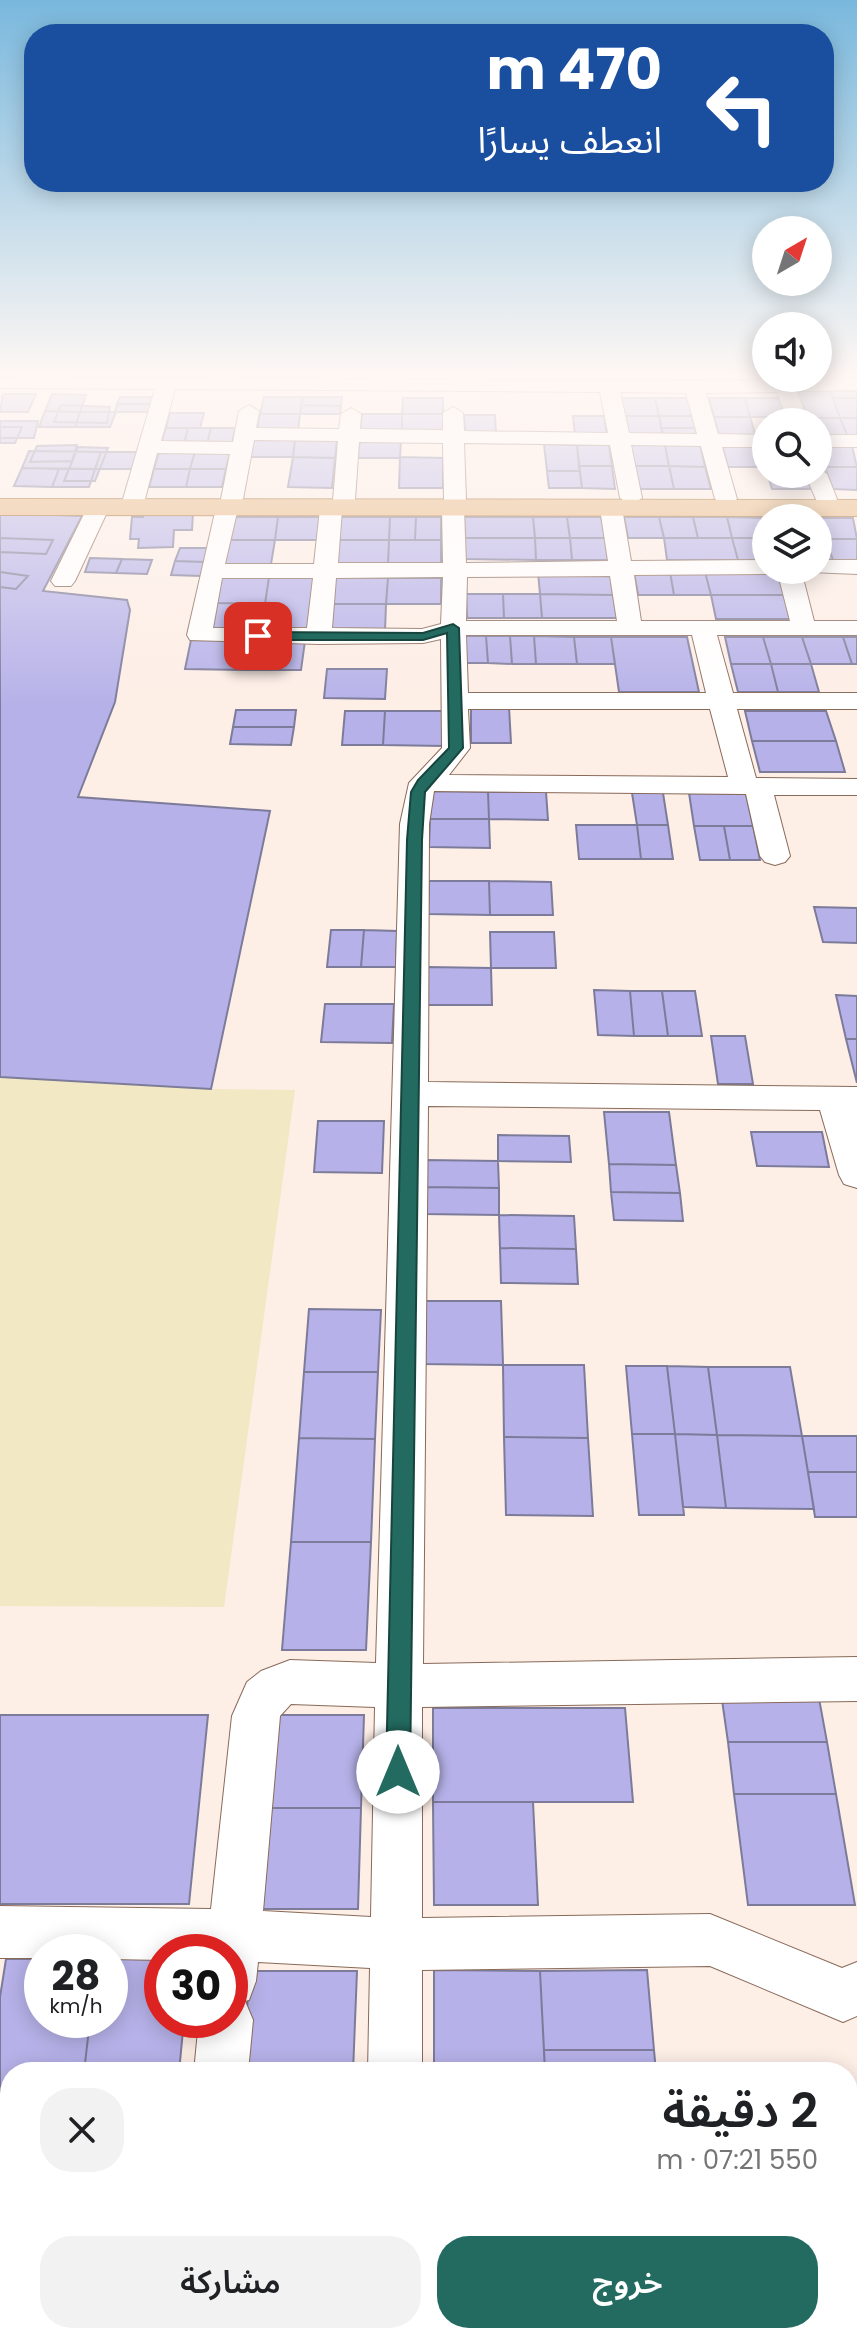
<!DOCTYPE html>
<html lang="ar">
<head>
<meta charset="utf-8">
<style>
	body { margin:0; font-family:Poppins,"Noto Sans Arabic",sans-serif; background:#f2f2f2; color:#202124; direction:rtl; height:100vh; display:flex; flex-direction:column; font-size:30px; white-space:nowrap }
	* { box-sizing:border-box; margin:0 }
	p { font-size:26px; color:#757577 }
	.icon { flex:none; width:44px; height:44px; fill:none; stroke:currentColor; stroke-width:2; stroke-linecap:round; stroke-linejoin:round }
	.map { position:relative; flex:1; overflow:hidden; direction:ltr }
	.panel { position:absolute; left:0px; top:2062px; width:858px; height:282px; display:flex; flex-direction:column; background:#fff; border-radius:32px 32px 0 0; box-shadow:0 4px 20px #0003; direction:rtl }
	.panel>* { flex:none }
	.top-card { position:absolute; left:24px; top:24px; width:810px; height:168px; border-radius:32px; box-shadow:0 4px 20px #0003; direction:rtl; background:#1a4fa0; color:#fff; overflow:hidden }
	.needle { width:52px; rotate:39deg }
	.controls { position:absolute; left:752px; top:216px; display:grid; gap:16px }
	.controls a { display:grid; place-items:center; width:80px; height:80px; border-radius:50%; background:#fff; box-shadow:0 4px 20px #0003; font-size:40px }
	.speed { position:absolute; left:24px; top:1934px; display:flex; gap:16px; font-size:40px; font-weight:700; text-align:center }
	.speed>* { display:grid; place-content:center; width:104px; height:104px; border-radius:50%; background:#fff; box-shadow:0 4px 20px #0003; line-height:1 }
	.speed small { font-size:20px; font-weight:400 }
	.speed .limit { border:12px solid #d22; background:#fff; color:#111 }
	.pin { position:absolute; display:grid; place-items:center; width:68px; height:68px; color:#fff; margin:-34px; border-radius:16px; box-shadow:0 4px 12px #0006 }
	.me { position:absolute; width:88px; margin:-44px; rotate:0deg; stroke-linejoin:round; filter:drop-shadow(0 0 6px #0008) }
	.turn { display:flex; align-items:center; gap:28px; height:168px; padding:0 40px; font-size:36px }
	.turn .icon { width:104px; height:104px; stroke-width:2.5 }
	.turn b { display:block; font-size:56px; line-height:68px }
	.round { display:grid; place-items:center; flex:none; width:84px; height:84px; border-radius:32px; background:#f2f2f2 }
	.headline { display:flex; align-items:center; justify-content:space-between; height:136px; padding:0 40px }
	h1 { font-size:48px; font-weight:600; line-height:60px }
	.button { display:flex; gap:16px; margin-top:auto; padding:16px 40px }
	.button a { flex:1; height:92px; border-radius:32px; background:#236a60; color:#fff; font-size:32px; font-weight:600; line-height:92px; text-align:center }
	.button a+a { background:#f2f2f2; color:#202124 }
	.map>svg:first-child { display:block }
</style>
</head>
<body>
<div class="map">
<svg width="857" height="2343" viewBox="0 0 857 2343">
	<rect width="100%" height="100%" fill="#fdeee6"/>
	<path fill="#f2e8c3" d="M0,1077L210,1089L295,1090L224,1607L0,1606Z"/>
	<path fill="#b6b2e9" stroke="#7d7b9a" stroke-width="2" d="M802,391H830L840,418H807L797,392Z
		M830,391H857V398H833Z
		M3,394H36L28,412H0Z
		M52,394L86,395L80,412L45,411Z
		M120,397H157L154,404H117Z
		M264,397H303L300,414H260Z
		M303,397H342L341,406L301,405Z
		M403,398H443V414H402Z
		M621,398H655L659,416H625Z
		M655,398H688L693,416H659Z
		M709,398H745L750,417H714Z
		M745,398H780L787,417H750Z
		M833,398H857V418H840Z
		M117,404H154L152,412H115Z
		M61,405L110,407L107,423L54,422Z
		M301,405L341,406L340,414H300Z
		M45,411L80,412L75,427H39Z
		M80,412H116L110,427H75Z
		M170,413H204L200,428H166Z
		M260,414H300L298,431L257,430Z
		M362,414H402V431H360Z
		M402,414H443V431H402Z
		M464,415H495L496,434H465Z
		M573,416H604L607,435H575Z
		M625,416H659L663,435H628Z
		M659,416H693L695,428H661Z
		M714,417H750L756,437L719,436Z
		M807,418H840L848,437L818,436V422H808Z
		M840,418H857V437H848Z
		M0,421H38L34,438H0Z
		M0,427H22L15,443H0Z
		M166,428H188L184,444H161Z
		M188,428H211L207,444H184Z
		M211,428H235L232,444H207Z
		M661,428H695L697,435H663Z
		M254,440H295L293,457H250Z
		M295,440H337L335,458L293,457Z
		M360,440H401L400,458H358Z
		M544,444L577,445L580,471H547Z
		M77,445L72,461L30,462L37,446Z
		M577,445H609L612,466H579Z
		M630,445H665L669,466H634Z
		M665,445H700L705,467L669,466Z
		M722,445H759L766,467H728Z
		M818,445L852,446L857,467H825Z
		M78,447L108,448L95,481H64Z
		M29,451L101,452L95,469L22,468Z
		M101,452H140L135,469H95Z
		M159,452H195L190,469H154Z
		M195,452H230L226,469H190Z
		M293,457L335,458L332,488L288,487Z
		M400,457L443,458V488H399Z
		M579,466H612L615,489L582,488Z
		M634,466H669L674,489H638Z
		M669,466L705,467L711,489H674Z
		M825,467H857V490L833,489Z
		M22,468L59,469L52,487L14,486Z
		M59,469H95L89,487H52Z
		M154,469H190L186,487H149Z
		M190,469H226L222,487H186Z
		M547,471H580L582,488H549Z
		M768,474H806L808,479H769Z
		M769,479H808L811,489H772Z
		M193,512L192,530H174L173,547L138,548L139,539H130L132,517H143V514Z
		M0,513L82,516L43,591L127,600L130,610L115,702L78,797L270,811L211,1089L0,1077Z
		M233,517H278L275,540H228Z
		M278,517H323L320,540H275Z
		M340,517H390L389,540H337Z
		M390,517H416L415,540H389Z
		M416,517H441V540H415Z
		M464,517H533L535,538H465Z
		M533,517H567L570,538H535Z
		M567,517H601L605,538H570Z
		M624,517H659L664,538H628Z
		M659,517H693L698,538H664Z
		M693,517H727L732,538H698Z
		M727,517L761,518L766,538H732Z
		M818,518H853L857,539H825Z
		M0,538L53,540L46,554L0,552Z
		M465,538H535L536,560L465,559Z
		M535,538H570L572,560H536Z
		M570,538H605L608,560H572Z
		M664,538H732L738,560H667Z
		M732,538H766V560H738Z
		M818,539H825L833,560H818Z
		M825,539H857V560H833Z
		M228,540H275L271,564H224Z
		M337,540H389L388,565H335Z
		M389,540H441V565H388Z
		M180,548H208L205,562L175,561Z
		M90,558L122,559L116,573L85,572Z
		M122,559L152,560L147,574L116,573Z
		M175,561L205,562L201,576L171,575Z
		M0,572L28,576L16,589L0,587Z
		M538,572H610L613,595L540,594Z
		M634,572H670L674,595H638Z
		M670,572H705L711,595H674Z
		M705,572H777L784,595H711Z
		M221,577H269L265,604L216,603Z
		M269,577H316L311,631H261Z
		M334,577L388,578L386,604H331Z
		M388,578H441V604H386Z
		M466,594H503L504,618H467Z
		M503,594H540L542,618H504Z
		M540,594L613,595L617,618H542Z
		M711,595H784L791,619H716Z
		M216,603L265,604L261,631H211Z
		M331,604H386L385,631H329Z
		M462,636H486L488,663H463Z
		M486,636H510L512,664L488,663Z
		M510,636H534L536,664H512Z
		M534,636L574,637L577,664H536Z
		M574,637H611L615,664H577Z
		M611,637H687L699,692H619Z
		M725,637H763L771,664H731Z
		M763,637H802L811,664H771Z
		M802,637H843L852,664H811Z
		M843,637H857V664H852Z
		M191,640L248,641L243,670L185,669Z
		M248,641H305L301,670H243Z
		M731,664H771L778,692H738Z
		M771,664H811L819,692H778Z
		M327,669H387L385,699L324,698Z
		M471,707H509L511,743H471Z
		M236,710H296L294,727H233Z
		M345,711H385L383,745H342Z
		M385,711H444V746L383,745Z
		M745,711H826L836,741H752Z
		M233,727H294L291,745L230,744Z
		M752,741H836L845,772H760Z
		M431,791L488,792L489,819H430Z
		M488,792H546L548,820L489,819Z
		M632,793H663L668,825H637Z
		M689,793L746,794L753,826H694Z
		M430,819H489L490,848L429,847Z
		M576,825H637L641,859H579Z
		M637,825H668L673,859H641Z
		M694,826H724L730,860H700Z
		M724,826H753L760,860H730Z
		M429,881H489L490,915L428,914Z
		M489,881L551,882L553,915H490Z
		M814,907L857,908V943L823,942Z
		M331,930H364L361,967H327Z
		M364,930L397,931L396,967H361Z
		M490,932H554L556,968H491Z
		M427,967L491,968L492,1005H426Z
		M594,990L630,991L634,1036L598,1035Z
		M630,991H662L668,1036H634Z
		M662,991H695L702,1036H668Z
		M836,995L857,996V1039H846Z
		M325,1004H394L392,1043L321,1042Z
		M711,1036H745L753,1084H718Z
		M846,1039H857V1083Z
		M604,1112H669L676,1165L609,1164Z
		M318,1121H384L382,1173L314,1172Z
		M751,1132H822L829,1167L757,1166Z
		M498,1135L569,1136L571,1162L498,1161Z
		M425,1160L498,1161L499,1188L425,1187Z
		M609,1164L676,1165L680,1193L611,1192Z
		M425,1187L499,1188V1215L424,1214Z
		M611,1192L680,1193L683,1221L614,1220Z
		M499,1215L574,1216L576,1249L500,1248Z
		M500,1248L576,1249L578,1284L501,1283Z
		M423,1301H501L503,1365L421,1364Z
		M309,1309L381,1310L378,1372H304Z
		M503,1365H584L588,1438L504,1437Z
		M626,1366H667L675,1434H632Z
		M667,1366L708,1367L717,1435L675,1434Z
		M708,1367H790L802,1436L717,1435Z
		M304,1372H378L375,1439L299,1438Z
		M632,1434H675L684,1515H639Z
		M675,1434L717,1435L726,1508L683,1507Z
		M717,1435L802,1436L814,1509L726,1508Z
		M802,1436H857V1472H808Z
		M504,1437L588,1438L593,1516L506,1515Z
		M299,1438L375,1439L371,1542H291Z
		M808,1472H857V1517H815Z
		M291,1542H371L366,1650H282Z
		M721,1693H818L827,1742H728Z
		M433,1708H625L633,1802H433Z
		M0,1715H208L189,1904H0Z
		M267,1715H364L361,1808H261Z
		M728,1742H827L836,1794H734Z
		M734,1794H836L855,1905H748Z
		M433,1802H533L538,1905H434Z
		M261,1808H361L358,1909H254Z
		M6,1959H42V2020H90L84,2072H10V2161H0V1997Z
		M110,1959H162V2020H184L179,2072H84L90,2020H110Z
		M434,1970L540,1971L545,2072H434Z
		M647,1970L654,2050H544L540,1971Z
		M250,1971H357L353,2072H242Z
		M544,2050H654L656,2072H545Z
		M0,2161H10V2272H0Z
		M848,2218H857V2311L848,2251Z
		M848,2251L857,2311V2343H739L738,2334H848Z
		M53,2334H153V2343H52Z
		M224,2334H346V2343H223Z
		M557,2334H679L680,2343H557Z"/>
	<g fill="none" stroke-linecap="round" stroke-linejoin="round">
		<g stroke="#896a59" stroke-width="2">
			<path id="minor" d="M0,377L727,381L857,378V390L797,391L808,422H788L777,392L706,393L718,434L766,435V447H722L737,499L726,506L715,499L701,446L631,445L642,498L631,505L620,498L610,445L464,443L466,499L461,504L464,509L466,563L608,561L600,508L611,501L622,508L631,561L766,560V570H776L766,574L634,575L641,621H790L777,570H801L814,621H857V635H717L733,693H857V709H737L756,778L857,779V795H774L790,856L785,862L775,865L765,862L760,856L746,794L434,791L429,824L428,1082L857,1087V1188L844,1184L839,1175L820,1110L428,1106L423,1664L857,1657V1701L422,1707V1918L710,1914L842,1968L857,1962V2016L843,2022L710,1966L422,1970V2072H368L370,1968L258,1962L256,1981L249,2000L245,2001L253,2020L248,2072H194L199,2020H230V1952H162V1960L110,1959V1952H42V1958H0V1906L211,1909L232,1716L247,1682L261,1671L290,1660L376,1663L400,824L409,783L442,748L441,639L423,643L319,644L190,640L187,635L216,508L223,502L221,499L230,454L157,453L145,499L142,504H126L123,499L155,389L0,388ZM175,389L600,392L608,433L464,431L463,413L453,407L443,413V430L360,429L361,414L351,408L341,414L339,429L256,428L259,411L249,405L239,411L233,442L161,441ZM620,392L686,393L697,434L629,433ZM254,440L338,441L333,500L335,503L323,504L320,509L314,564H225L238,508L236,505L243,499ZM359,442L443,443L444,499L447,504L442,509L443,563H338L342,509L340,506L352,505L355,500ZM610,576L617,621H466L467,577ZM443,577L441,624L422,629L332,628L336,578ZM222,578H313L307,628H213ZM466,635H692L706,693H468ZM468,709H710L728,777L449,775L470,748ZM291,1704L375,1707L371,1917L263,1911L280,1716Z
				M818,435H857V447H818Z
				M818,468L827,474L837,499L834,504H818L805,474H818Z
				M98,501L109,508L75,581L71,586H55L51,581L87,508Z
				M818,560H857V574L810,572L808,570H818Z
				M165,2334H225L224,2343H164Z
				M360,2334H420V2343H360Z"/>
		</g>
		<g stroke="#9e6423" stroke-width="2">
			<path id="major" d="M0,499L857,500V516L0,515Z"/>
		</g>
		<use href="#minor" fill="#fff" fill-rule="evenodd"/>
		<use href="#major" fill="#e6b47b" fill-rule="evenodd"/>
	</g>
	<linearGradient id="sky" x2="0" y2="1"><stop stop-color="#79b8dd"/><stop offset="0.53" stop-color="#fef7f4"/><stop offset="1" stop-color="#fef7f4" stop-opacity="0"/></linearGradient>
	<rect width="857" height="705" fill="url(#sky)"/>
	<path fill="#236a60" stroke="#17453e" stroke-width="2" d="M453,624L459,628L463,748L425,792L422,840L410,1772L407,1780L398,1784L389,1780L386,1772L407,840L411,792L418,780L449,748L447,633L423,640H258L252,636L258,632L423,633Z"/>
</svg>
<div class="controls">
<a><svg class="needle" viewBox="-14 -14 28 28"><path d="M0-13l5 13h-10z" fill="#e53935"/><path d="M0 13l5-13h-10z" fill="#757577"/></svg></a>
<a><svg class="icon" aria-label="sound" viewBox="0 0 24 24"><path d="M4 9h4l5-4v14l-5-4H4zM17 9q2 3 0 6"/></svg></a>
<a><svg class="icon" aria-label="search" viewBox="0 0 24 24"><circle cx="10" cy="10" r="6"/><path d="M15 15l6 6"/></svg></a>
<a><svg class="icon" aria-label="layers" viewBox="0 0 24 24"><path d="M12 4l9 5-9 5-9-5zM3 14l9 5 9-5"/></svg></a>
</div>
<div class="speed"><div>28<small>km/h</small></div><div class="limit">30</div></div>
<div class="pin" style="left:258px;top:636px;background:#d93025"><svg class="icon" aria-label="arrive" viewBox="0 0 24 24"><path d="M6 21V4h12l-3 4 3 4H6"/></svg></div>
<svg class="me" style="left:398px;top:1772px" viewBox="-20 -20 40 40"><circle r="19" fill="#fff"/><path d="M0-13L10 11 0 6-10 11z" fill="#236a60"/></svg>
<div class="top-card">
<div class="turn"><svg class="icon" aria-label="left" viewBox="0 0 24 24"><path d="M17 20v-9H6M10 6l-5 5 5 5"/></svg><div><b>470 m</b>انعطف يسارًا</div></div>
</div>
<section class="panel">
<div class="headline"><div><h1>2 دقيقة</h1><p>550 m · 07:21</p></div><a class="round"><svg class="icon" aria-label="close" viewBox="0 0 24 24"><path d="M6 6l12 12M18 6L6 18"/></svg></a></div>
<div class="button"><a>خروج</a><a>مشاركة</a></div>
</section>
</div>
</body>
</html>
